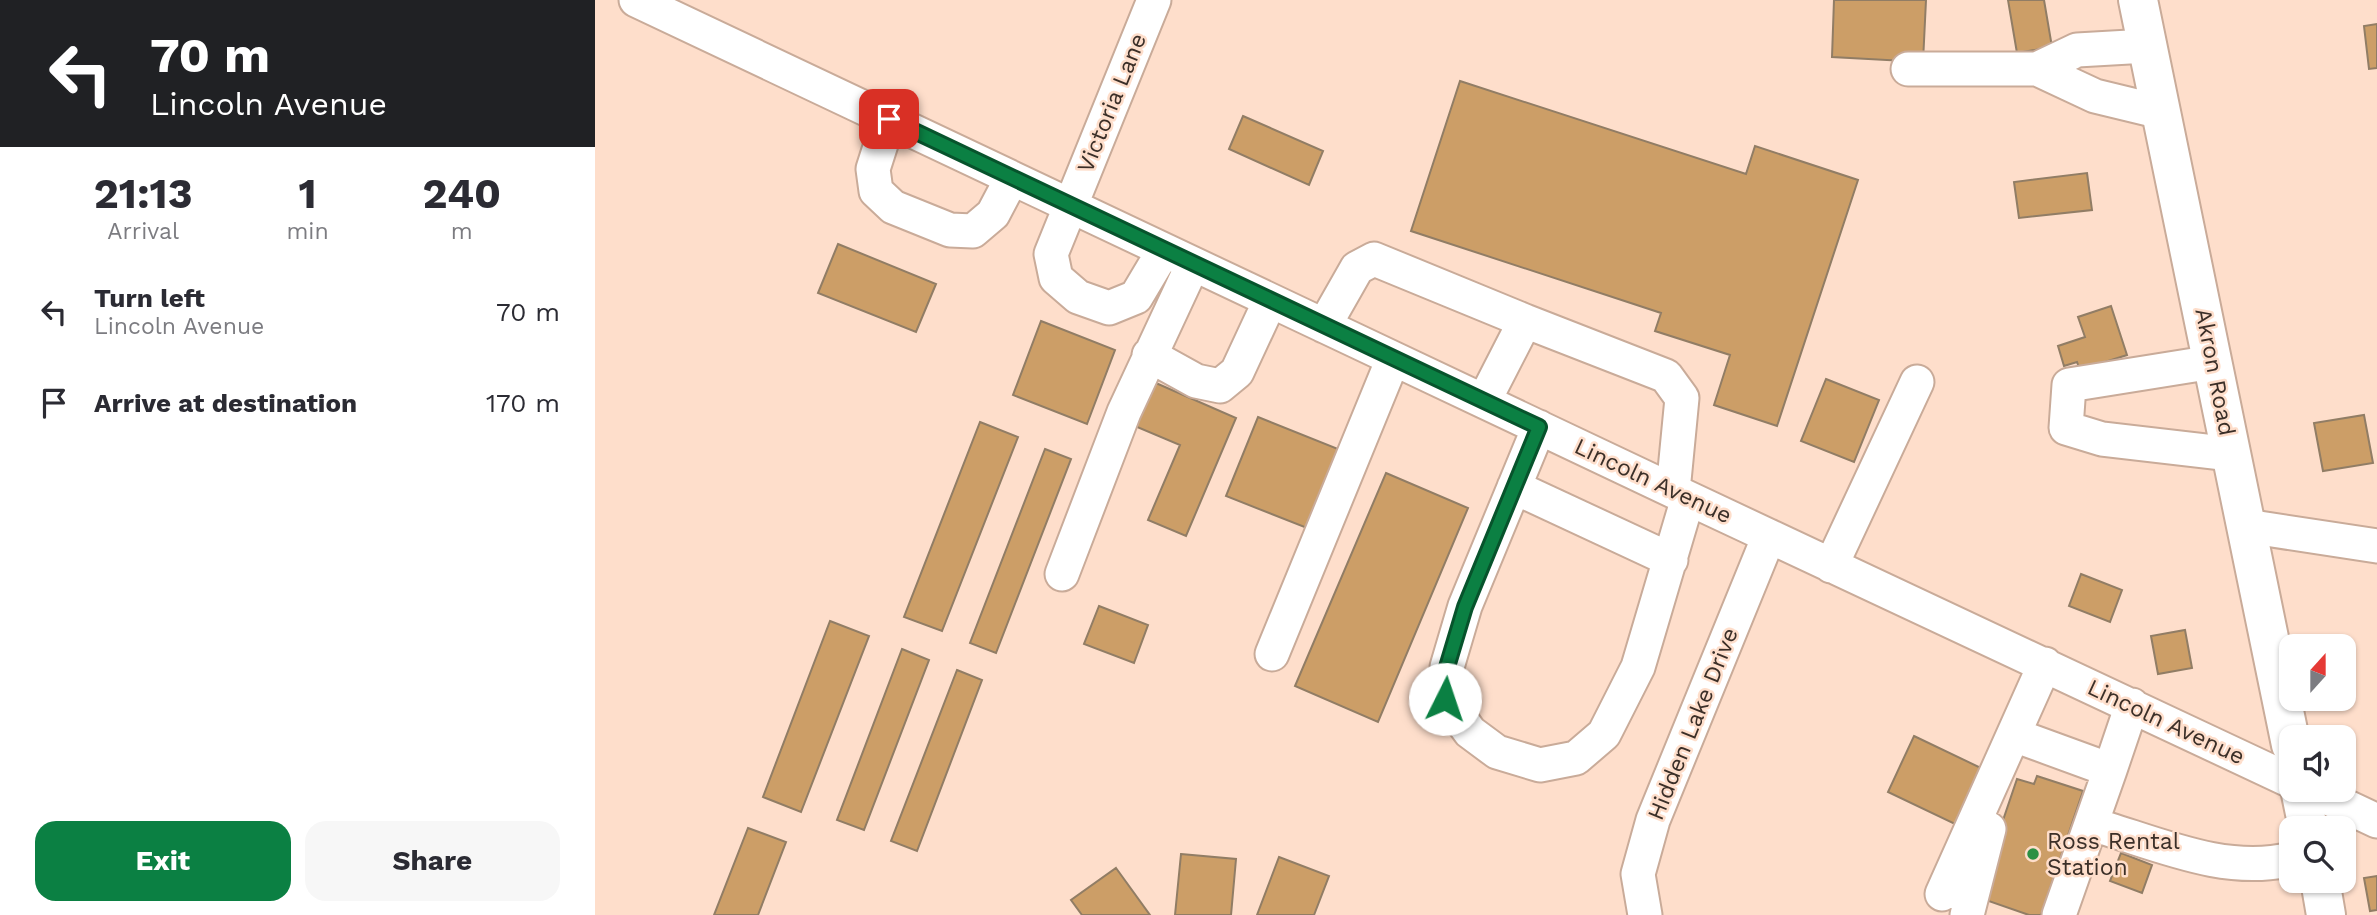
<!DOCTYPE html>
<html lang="en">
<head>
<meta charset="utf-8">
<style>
	body { margin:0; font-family:"Work Sans",sans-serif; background:#f7f7f7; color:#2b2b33; height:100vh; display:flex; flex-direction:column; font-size:26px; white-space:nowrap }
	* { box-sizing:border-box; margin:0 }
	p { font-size:23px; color:#7c7c81 }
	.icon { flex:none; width:38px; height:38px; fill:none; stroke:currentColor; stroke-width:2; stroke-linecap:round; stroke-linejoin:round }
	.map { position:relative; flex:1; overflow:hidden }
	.sheet { display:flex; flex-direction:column; background:#fff; width:595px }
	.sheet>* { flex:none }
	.top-card { background:#202124; color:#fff; overflow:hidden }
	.needle { width:46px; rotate:21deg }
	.tools { position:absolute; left:1684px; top:634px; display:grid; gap:14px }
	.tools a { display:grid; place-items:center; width:77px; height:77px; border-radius:14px; background:#fff; box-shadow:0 2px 5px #0004; font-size:35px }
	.pin { position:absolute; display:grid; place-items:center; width:60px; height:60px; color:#fff; margin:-30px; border-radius:14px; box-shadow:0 4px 10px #0006 }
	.me { position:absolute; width:77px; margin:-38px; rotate:4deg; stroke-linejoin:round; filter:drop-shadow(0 0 5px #0008) }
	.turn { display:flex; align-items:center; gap:24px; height:147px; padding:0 35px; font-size:32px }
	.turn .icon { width:91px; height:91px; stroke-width:2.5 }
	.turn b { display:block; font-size:49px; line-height:60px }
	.eta { display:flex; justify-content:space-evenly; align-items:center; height:119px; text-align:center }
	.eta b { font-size:42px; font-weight:700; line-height:49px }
	.cta { display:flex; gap:14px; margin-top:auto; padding:14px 35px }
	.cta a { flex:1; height:80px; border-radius:21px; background:#0b8043; color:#fff; font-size:28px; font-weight:700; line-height:80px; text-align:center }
	.cta a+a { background:#f7f7f7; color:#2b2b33 }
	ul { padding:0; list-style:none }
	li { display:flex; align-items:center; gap:21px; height:91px; padding:0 35px }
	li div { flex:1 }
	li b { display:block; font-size:26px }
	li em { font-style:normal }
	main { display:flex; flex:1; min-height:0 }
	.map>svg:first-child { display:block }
</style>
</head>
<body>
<main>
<section class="sheet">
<div class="top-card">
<div class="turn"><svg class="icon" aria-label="left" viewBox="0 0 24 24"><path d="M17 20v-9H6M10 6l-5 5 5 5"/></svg><div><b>70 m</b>Lincoln Avenue</div></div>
</div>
<div class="eta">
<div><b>21:13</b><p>Arrival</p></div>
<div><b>1</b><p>min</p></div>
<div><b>240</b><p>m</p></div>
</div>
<ul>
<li><svg class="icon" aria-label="left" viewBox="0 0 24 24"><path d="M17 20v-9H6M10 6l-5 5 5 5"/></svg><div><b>Turn left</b><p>Lincoln Avenue</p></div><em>70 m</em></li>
<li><svg class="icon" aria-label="arrive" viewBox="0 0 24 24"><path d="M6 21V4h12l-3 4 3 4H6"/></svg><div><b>Arrive at destination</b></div><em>170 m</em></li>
</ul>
<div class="cta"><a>Exit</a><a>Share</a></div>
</section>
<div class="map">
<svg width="1782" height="915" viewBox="0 0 1782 915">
	<rect width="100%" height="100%" fill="#fedecb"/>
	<path fill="#cc9e67" stroke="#917d65" stroke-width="2" d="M1239,0H1331L1328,62L1237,57Z
		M1413,0H1449L1457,47L1422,53Z
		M1782,24V68L1774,69L1769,26Z
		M865,81L1151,174L1160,146L1263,180L1182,426L1119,405L1135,355L1060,331L1066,313L816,231Z
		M648,116L728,151L714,185L634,149Z
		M1492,173L1497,210L1424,218L1419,182Z
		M243,244L341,284L321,332L223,293Z
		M1516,306L1532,355L1485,370L1482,362L1469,366L1463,346L1490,337L1483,317Z
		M446,321L520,350L492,424L418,395Z
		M1231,379L1284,400L1259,462L1206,441Z
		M554,380L641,418L591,536L553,520L585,445L535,424Z
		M1769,415L1778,463L1728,471L1719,423Z
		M663,417L743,449L712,528L631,496Z
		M385,422L423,437L347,631L309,617Z
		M450,449L476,459L401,653L375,643Z
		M791,473L873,508L783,722L700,686Z
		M1486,574L1527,590L1515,622L1474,606Z
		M504,606L553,625L539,663L489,644Z
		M235,621L274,636L206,812L168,797Z
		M1590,630L1597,668L1563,674L1556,636Z
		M307,649L334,660L269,830L242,820Z
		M362,670L387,680L322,851L296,841Z
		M1319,736L1388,769L1362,825L1293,792Z
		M1442,776L1488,791L1446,915H1434L1382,897L1422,779L1439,784Z
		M153,828L191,842L163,915H119Z
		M1526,853L1557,865L1547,893L1515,881Z
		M586,854L641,859L636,915H580Z
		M684,857L734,876L719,915H662Z
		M521,868L555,915H487L476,900Z
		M1782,876V910L1775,911L1769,878Z"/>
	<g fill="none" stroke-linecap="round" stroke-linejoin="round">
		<g stroke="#c9ab99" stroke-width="37">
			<path id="minor" d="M41,0L1093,498L1696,781
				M559,0L456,254L461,278L483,297L514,308L541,297L569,250
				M1313,69H1442L1500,96L1566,112
				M1442,69L1482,50L1552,46
				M294,119L278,169L281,191L298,207L355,230L378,231L398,214L417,178
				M729,326L762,268L779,259L930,321
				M554,355L601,381L625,386L642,372L675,301
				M1618,362L1474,385L1471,428L1507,439L1636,454
				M889,401L930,321L1071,376L1087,398L1078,491
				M944,427L870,606L852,667L851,699L875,732L902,752L945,765L981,758L1009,734L1043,667L1093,498
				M919,487L1076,560
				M1651,526L1782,546
				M1236,566L1322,382
				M467,574L529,412L598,264
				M677,654L798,359
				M1419,735L1515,770L1464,915
				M1515,770L1537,705
				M1714,789L1782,821
				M1496,824C1559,842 1630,876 1696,859
				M1347,894L1450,664
				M1050,915L1043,874L1058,820L1174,536
				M1372,915L1394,829"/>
		</g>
		<g stroke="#c9ab99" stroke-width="42">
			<path id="major" d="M1543,0L1696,745
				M1705,789L1713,828
				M1725,880L1731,915"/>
		</g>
		<use href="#minor" stroke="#fff" stroke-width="33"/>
		<use href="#major" stroke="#fff" stroke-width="38"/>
	</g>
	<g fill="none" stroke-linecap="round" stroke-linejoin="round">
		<g stroke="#07532c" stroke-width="18">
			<path id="route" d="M294,119L944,427L870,607L852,667L850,699"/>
		</g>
		<use href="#route" stroke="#0b8043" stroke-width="12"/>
	</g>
	<circle fill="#2c9044" stroke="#fedecb" stroke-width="2.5" cx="1438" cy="854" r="7"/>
	<g text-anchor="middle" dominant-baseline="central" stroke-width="5" stroke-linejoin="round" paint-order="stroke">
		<g font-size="23" fill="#3b2f28" stroke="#fedecb">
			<text transform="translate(517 103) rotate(-68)">Victoria Lane</text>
			<text transform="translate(1620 372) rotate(79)">Akron Road</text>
			<text transform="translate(1058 481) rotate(25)">Lincoln Avenue</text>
			<text transform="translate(1571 722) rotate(25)">Lincoln Avenue</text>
			<text transform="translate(1098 724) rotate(-68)">Hidden Lake Drive</text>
		</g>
		<g font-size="23" fill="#3b2f28" stroke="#fedecb" text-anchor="start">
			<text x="1452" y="841">Ross Rental<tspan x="1452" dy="26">Station</tspan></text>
		</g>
	</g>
</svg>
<div class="tools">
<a><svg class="needle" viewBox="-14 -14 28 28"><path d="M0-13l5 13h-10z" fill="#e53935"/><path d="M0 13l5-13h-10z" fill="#7c7c81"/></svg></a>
<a><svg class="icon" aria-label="sound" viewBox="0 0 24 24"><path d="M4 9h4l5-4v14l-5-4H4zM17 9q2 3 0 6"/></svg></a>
<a><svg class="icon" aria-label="search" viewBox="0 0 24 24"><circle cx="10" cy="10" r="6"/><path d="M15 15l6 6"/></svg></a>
</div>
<div class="pin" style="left:294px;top:119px;background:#d93025"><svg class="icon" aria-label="arrive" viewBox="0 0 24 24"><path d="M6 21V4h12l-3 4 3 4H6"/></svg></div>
<svg class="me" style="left:850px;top:699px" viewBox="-20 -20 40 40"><circle r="19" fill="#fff"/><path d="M0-13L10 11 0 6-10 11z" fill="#0b8043"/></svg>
</div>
</main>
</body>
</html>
